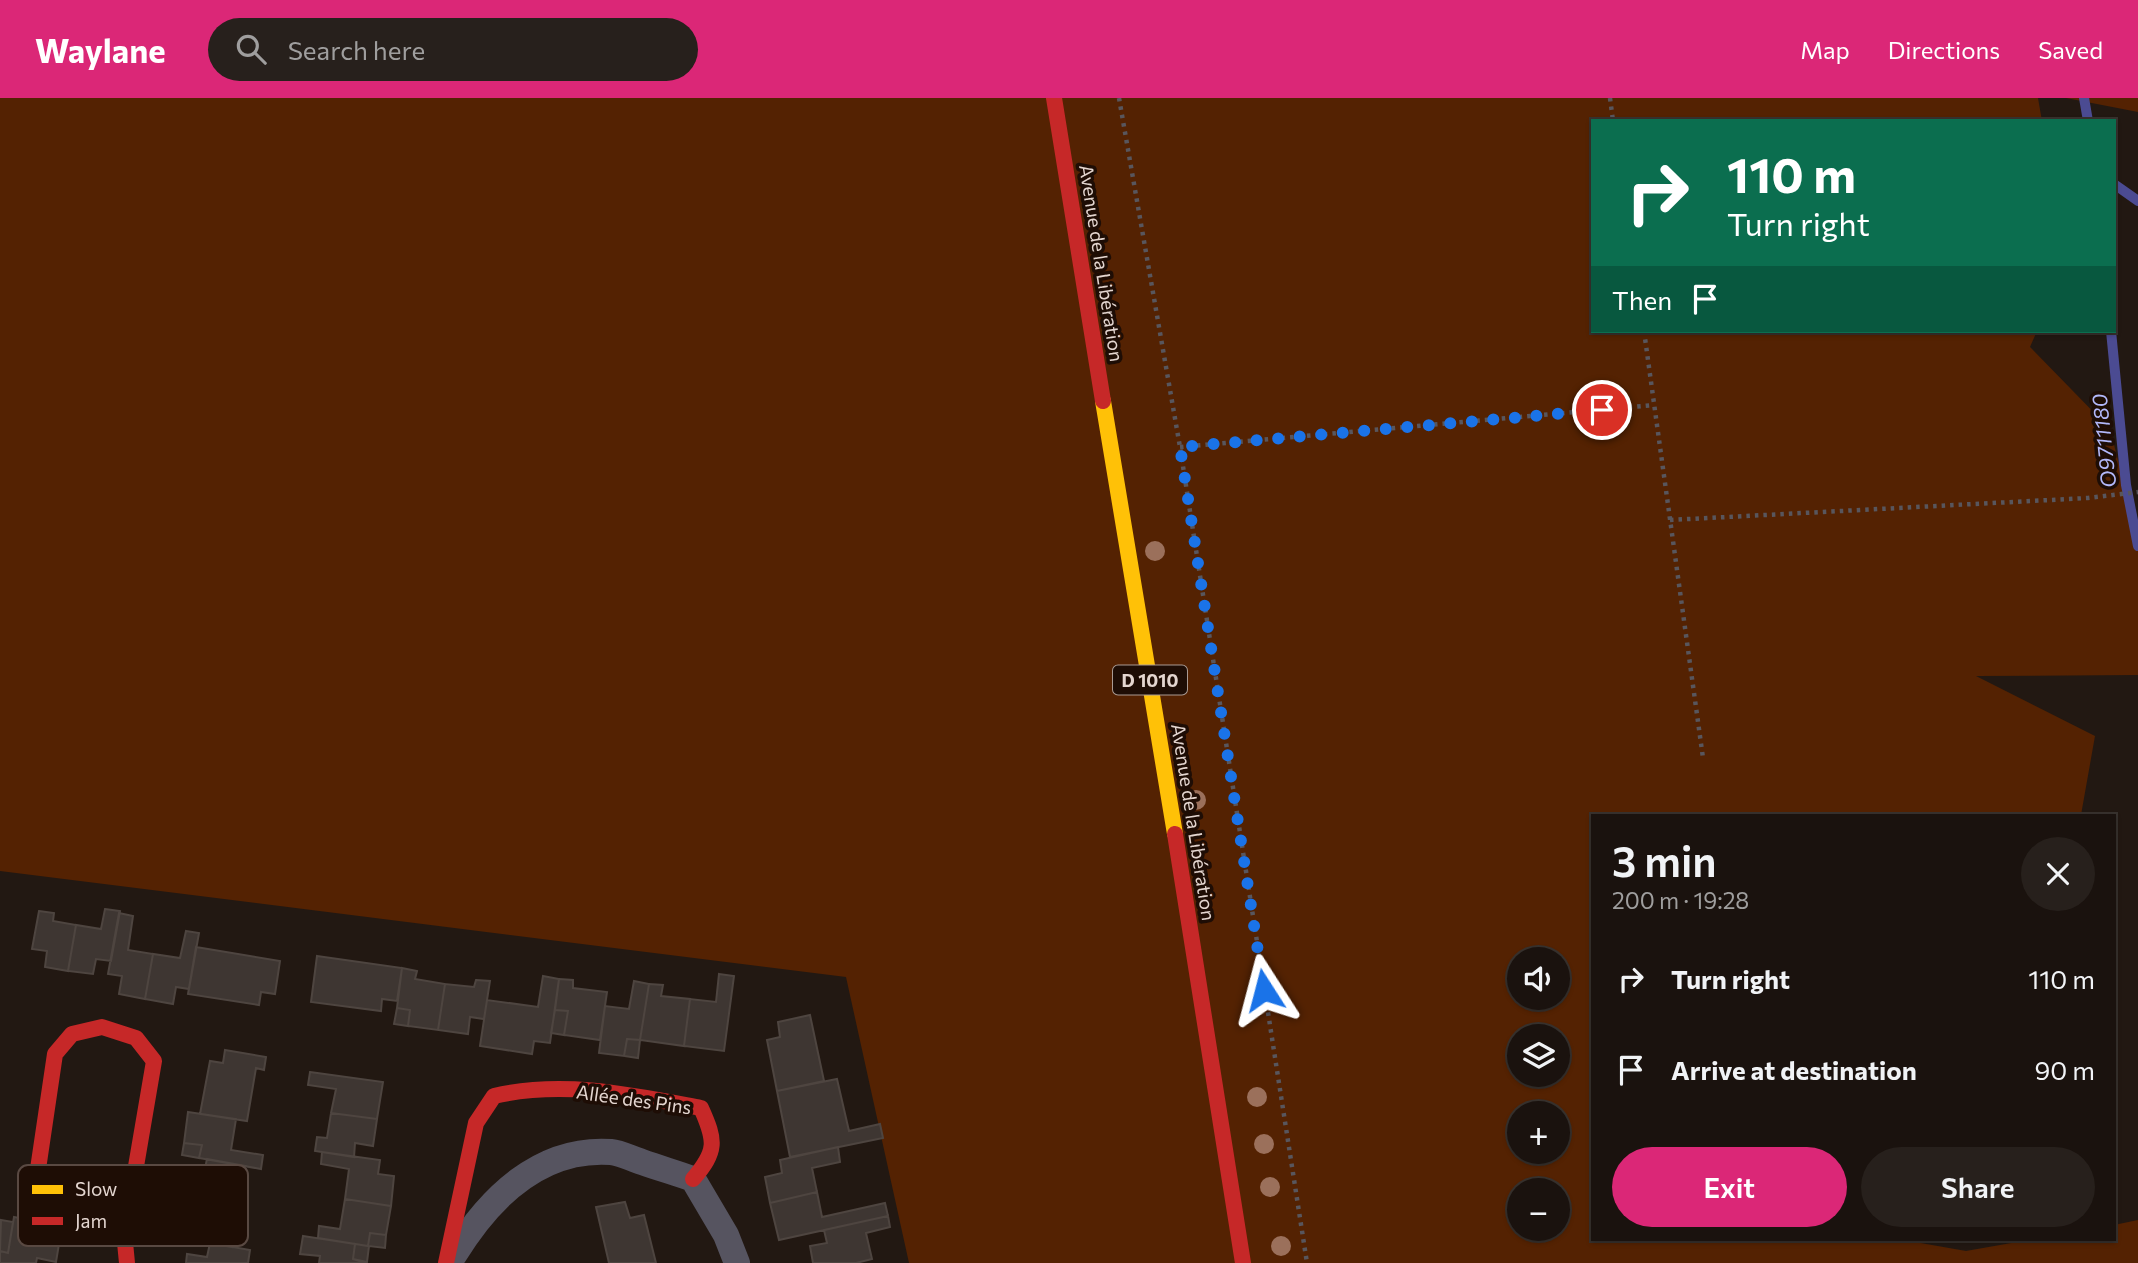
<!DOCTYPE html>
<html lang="en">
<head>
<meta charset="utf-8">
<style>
	body { margin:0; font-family:Commissioner,sans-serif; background:#27201c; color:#f1f3f6; height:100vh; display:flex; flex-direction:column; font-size:26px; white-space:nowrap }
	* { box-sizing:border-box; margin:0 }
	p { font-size:23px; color:#9f9e9e }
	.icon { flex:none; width:38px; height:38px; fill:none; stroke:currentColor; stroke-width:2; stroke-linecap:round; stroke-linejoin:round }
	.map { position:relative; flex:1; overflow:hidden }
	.side { position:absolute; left:1591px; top:716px; width:525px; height:427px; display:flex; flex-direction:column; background:#1a120e; border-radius:0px; box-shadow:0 2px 5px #0004,0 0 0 2px #38322e }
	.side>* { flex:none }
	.banner { position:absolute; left:1591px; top:21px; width:525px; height:214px; border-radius:0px; box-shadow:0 2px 5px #0004,0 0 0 2px #38322e; background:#0b6e4f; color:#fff; overflow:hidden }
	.tools { position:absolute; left:1507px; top:849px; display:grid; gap:14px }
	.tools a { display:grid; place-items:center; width:63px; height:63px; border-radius:50%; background:#1a120e; box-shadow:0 2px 5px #0004,0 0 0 2px #38322e; font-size:35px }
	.pin { position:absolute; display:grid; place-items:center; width:60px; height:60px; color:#fff; margin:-30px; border:4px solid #fff; border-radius:50%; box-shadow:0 2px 7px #0007 }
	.me { position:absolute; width:77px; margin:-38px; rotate:351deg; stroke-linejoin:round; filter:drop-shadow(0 0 5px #0008) }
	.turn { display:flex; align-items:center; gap:24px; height:147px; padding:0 21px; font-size:32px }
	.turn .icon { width:91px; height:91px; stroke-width:2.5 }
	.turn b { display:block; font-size:49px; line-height:60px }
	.then { display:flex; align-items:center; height:66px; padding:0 21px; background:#0003; gap:14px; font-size:26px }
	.round { display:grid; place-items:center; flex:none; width:74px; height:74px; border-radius:37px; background:#27201c }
	.overview { display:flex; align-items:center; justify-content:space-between; height:119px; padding:0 21px }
	h1 { font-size:42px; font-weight:600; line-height:52px }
	.cta { display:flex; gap:14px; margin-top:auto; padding:14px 21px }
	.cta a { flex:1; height:80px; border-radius:42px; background:#db2777; color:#fff; font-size:28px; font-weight:600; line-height:80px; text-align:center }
	.cta a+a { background:#27201c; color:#f1f3f6 }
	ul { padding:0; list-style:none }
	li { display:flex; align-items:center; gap:21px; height:91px; padding:0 21px }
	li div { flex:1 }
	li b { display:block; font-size:26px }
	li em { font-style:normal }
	header { display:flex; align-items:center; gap:42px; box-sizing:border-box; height:98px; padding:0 35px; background:#db2777; color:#fff }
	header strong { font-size:33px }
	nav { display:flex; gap:38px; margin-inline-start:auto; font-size:24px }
	.search { width:490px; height:63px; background:#27201c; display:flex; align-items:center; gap:18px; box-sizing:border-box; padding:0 24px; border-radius:38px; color:#9f9e9e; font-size:26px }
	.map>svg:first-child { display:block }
</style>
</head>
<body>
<header>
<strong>Waylane</strong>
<div class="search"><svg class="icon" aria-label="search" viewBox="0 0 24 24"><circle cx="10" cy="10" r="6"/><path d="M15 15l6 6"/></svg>Search here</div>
<nav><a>Map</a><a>Directions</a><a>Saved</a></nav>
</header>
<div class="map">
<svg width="2138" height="1165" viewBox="0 0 2138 1165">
	<rect width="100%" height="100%" fill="#221812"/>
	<path fill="#542202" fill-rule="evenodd" d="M0,0H2038L2042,23H1592V233H2037L2030,249L2110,331L2138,440V577L1976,578L2095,638L2081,717L1592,718V1141H1916L1915,1144L1966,1153L2034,1141H2114V1127L2138,1122V1165H909L846,879L0,773ZM1519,861H1558V900H1519ZM1519,938H1558V976H1519ZM1519,1015H1558V1054H1519ZM1519,1092H1558V1130H1519Z
		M2066,0H2138V14Z"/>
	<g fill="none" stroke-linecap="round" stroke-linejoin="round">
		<path stroke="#4b4b92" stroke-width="10" d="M2084,0L2088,23
			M2114,86L2138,103
			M2111,233L2126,387L2138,448"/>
	</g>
	<path fill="#3e3632" stroke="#4e4540" stroke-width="2" d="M105,811L120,813L111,863L96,861L93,876L68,873L76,827L101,831Z
		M39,813L54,815L53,823L76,827L68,873L45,869L47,853L32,851Z
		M119,815L133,818L128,852L153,856L145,901L119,896L122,878L108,876Z
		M186,833L199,835L189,891L176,889L173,906L145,901L153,856L180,860Z
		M196,849L280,863L275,896L261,894L259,907L188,896Z
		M317,858L402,870L397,903L382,901L381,913L311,904Z
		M402,870L417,873L415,881L445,886L438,932L408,928L410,912L397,910Z
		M719,876L734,878L724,953L684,948L690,901L716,904Z
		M543,878L559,881L550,945L534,943L532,956L480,948L487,902L538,909Z
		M559,881L573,882V890L607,894L600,942L564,937L568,913L555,912Z
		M476,882L490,883L484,921L470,919L468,936L438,932L445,886L474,889Z
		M634,883L649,886L640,942L627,941L624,958L599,955L605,908L629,911Z
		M649,886L663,887L661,898L690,901L684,948L640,942Z
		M397,910L410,912L408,928L394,926Z
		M555,912L568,913L564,937L551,935Z
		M810,917L824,983L777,993L767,942L780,939L778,924Z
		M627,941L640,942L638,960L624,958Z
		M225,952L266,959L264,972L256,970L247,1023L200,1016L210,963L223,965Z
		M310,974L383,984L377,1021L331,1015L336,991L308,987Z
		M837,981L849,1033L880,1026L883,1040L790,1059L777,993Z
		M188,1014L236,1021L231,1052L263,1057L261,1071L199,1060L202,1047L184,1045Z
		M331,1015L377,1021L373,1048L355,1045L354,1059L315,1053L317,1039L327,1040Z
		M184,1045L202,1047L199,1060L182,1057Z
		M838,1049L840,1064L812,1070L817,1094L770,1105L765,1079L782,1075L780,1062Z
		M322,1054L380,1062L378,1076L394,1078L391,1108L345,1101L349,1071L321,1066Z
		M207,1061L246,1068L244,1082L232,1081L227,1110L182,1102L186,1073L204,1075Z
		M817,1094L822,1119L885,1105L888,1118L779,1142L770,1105Z
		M345,1101L391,1108L386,1137L370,1135L368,1148L318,1140L319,1128L340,1131Z
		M182,1102L227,1110L223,1135L234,1137L232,1149L192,1142L194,1131L179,1127Z
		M625,1104L630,1120L644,1117L656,1165H609L596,1109Z
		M888,1118L890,1129L866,1135L872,1161L856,1165H813L810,1148L827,1145L824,1132Z
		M14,1119L62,1128L56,1164L37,1160L36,1165H0V1153L8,1155Z
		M1,1122L13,1124L8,1155L0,1153Z
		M370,1135L386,1137L385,1150L368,1148Z
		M303,1138L355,1146L353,1161L366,1165H319L320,1158L300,1156Z
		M210,1145L250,1152L248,1165H186L187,1156L207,1159Z
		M355,1146L369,1148L367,1164L353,1161Z"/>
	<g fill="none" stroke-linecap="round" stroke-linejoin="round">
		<path stroke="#58565d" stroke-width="4.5" stroke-dasharray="3.5 5" stroke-linecap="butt" d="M1119,0L1180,349L1307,1165
			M1610,0L1613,23
			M1644,233L1703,660
			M1180,349L1654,307
			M1670,422L2088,400L2138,394"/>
		<path stroke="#565460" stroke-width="26" d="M454,1157C489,1100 540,1049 611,1054C621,1055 632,1061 642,1064C659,1070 676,1075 693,1081L726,1137L737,1165"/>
		<path stroke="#ffc107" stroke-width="16" d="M1103,303L1175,736"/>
		<path stroke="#c62828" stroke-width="16" d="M1054,0L1103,303
			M1175,736L1243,1165
			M121,1103C99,1106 58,1109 44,1088C41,1083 40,1076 38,1071L55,956L72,936L102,929L136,940L154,963L134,1080L121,1103L127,1165
			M446,1165L476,1025L494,998C564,982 632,997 701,1010C716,1043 717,1053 693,1081"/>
	</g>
	<g fill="#9b705b">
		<circle cx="1155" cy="453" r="10"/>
		<circle cx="1196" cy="702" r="10"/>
		<circle cx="1257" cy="999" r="10"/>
		<circle cx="1264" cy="1046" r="10"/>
		<circle cx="1270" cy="1089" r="10"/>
		<circle cx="1281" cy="1148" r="10"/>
	</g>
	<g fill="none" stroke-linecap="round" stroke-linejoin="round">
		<path stroke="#1a73e8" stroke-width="12" stroke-dasharray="0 21.6" d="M1264,892L1180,349L1602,312"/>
	</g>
	<g text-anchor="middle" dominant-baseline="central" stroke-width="7" stroke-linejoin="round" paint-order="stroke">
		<rect fill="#1e0d05" stroke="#a99a93" stroke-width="2" x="1113" y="567.5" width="74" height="29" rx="5"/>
		<g font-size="18" font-weight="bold" fill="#e4d6d0">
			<text x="1150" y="582">D 1010</text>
		</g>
		<g font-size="19" fill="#e4d6d0" stroke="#1e0d05">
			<text transform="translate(1102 165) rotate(81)">Avenue de la Libération</text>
			<text transform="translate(1194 724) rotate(81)">Avenue de la Libération</text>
			<text transform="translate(634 1001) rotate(8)">Allée des Pins</text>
		</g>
		<g font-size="21" font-style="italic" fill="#b2b8fa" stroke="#1e0d05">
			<text transform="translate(2103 343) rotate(-96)">O9711180</text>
		</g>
	</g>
	<rect x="18" y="1067" width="230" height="81" rx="10" fill="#1e0d05" stroke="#594942" stroke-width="2"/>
	<rect x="32" y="1087" width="31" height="9" fill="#ffc107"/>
	<rect x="32" y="1119" width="31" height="8" fill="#c62828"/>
	<g font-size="19" fill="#e4d6d0">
		<text x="75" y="1098">Slow</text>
		<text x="75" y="1130">Jam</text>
	</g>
</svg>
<div class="tools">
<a><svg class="icon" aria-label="sound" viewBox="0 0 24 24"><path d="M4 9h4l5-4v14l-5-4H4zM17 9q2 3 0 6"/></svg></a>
<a><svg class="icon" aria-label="layers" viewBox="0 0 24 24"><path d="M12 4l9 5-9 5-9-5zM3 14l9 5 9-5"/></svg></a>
<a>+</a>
<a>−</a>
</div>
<div class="pin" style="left:1602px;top:312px;background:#d93025"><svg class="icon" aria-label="arrive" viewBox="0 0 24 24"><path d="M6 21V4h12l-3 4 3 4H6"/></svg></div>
<svg class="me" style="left:1264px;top:892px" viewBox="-20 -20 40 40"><path d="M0-17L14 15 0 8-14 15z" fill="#1a73e8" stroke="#fff" stroke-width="4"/></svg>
<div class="banner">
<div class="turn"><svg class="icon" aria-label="right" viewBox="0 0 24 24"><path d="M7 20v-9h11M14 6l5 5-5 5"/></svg><div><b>110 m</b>Turn right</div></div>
<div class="then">Then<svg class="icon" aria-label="arrive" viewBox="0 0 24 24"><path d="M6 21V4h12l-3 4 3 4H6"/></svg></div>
</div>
<section class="side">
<div class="overview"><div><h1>3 min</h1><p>200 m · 19:28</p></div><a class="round"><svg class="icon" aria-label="close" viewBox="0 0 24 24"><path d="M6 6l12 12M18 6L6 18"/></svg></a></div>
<ul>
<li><svg class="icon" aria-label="right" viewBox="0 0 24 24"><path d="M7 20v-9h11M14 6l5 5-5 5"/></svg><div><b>Turn right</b></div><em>110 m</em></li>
<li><svg class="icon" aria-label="arrive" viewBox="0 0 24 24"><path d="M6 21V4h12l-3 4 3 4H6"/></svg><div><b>Arrive at destination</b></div><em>90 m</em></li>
</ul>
<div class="cta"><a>Exit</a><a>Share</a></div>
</section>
</div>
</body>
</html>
